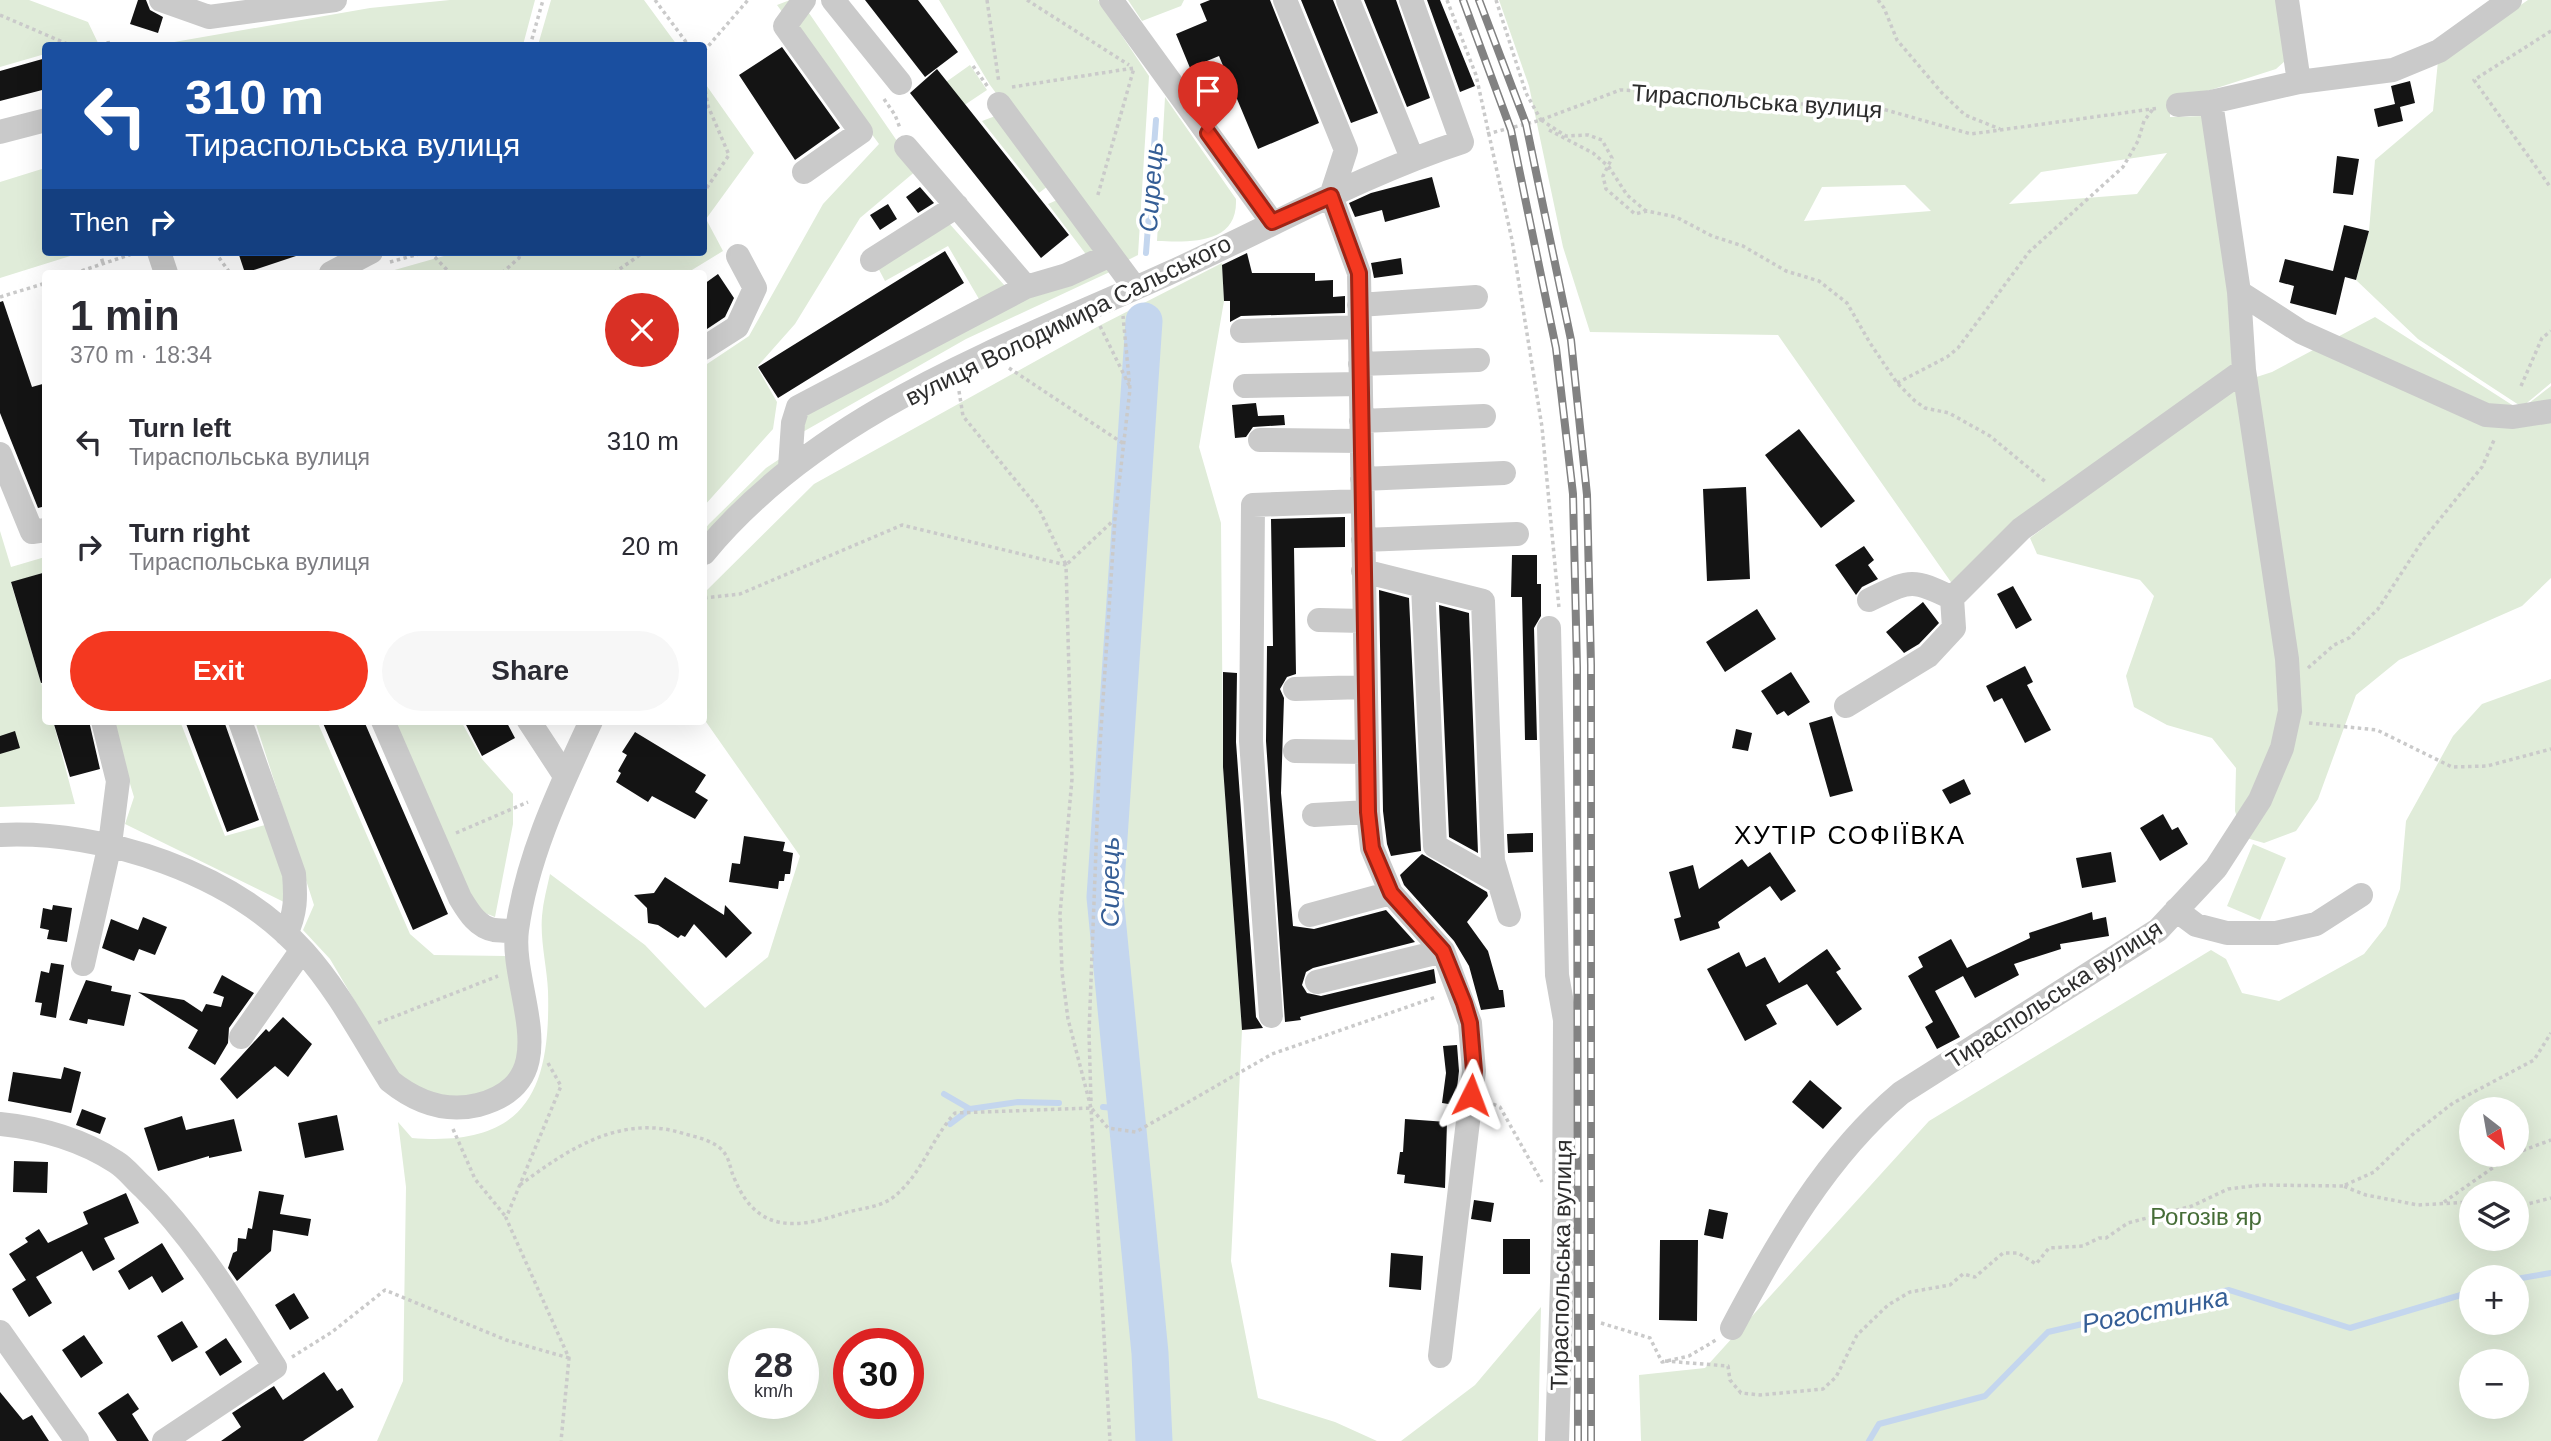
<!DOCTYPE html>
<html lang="en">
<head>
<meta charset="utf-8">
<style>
	body { margin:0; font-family:Helvetica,sans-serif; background:#f7f7f7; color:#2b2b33; height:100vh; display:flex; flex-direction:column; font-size:26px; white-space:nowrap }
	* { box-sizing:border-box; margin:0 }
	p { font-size:23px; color:#7c7c81 }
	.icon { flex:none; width:38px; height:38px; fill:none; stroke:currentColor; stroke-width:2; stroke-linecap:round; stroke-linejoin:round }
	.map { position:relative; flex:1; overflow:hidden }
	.panel { position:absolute; left:42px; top:270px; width:665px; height:455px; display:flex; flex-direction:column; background:#fff; border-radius:7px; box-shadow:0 7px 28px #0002 }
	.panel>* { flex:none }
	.guide { position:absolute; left:42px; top:42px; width:665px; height:214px; border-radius:7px; box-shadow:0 7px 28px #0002; background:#1a4fa0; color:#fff; overflow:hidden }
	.needle { width:46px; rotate:149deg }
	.controls { position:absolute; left:2459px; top:1097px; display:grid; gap:14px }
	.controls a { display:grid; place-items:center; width:70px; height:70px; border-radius:50%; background:#fff; box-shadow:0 7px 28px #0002; font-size:35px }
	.speed { position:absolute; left:728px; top:1328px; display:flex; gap:14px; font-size:35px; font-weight:700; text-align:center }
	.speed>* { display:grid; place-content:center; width:91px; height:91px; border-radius:50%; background:#fff; box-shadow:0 7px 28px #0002; line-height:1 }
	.speed small { font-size:18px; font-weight:400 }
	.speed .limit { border:10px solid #d22; background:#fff; color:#111 }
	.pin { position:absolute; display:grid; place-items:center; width:60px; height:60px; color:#fff; margin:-72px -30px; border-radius:50% 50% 50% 0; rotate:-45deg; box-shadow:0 0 7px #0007 }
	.pin .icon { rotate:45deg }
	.me { position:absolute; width:77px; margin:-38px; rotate:3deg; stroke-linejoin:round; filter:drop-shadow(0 0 5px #0008) }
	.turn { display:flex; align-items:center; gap:24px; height:147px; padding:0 28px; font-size:32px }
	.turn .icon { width:91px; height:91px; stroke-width:2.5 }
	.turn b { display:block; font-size:49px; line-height:60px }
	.then { display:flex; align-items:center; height:66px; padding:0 28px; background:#0003; gap:14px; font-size:26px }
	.round { display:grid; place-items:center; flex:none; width:74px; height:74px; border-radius:37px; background:#f7f7f7 }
	.headline { display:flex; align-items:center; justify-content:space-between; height:119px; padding:0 28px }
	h1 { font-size:42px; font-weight:600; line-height:52px }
	.primary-button { display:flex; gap:14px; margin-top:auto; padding:14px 28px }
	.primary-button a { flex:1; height:80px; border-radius:42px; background:#f43820; color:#fff; font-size:28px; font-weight:600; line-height:80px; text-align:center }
	.primary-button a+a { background:#f7f7f7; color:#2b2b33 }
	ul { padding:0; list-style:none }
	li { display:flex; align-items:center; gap:21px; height:105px; padding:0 28px }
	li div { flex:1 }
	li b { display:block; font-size:26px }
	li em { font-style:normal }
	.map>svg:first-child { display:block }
</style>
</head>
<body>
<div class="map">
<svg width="2551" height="1441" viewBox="0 0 2551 1441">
	<rect width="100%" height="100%" fill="#fff"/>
	<path fill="#e0ecd9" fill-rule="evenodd" d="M0,0H29L88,22L99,45L46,46L45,54L0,67Z
		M450,0H535L523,45H157L370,8Z
		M551,0H644L677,45H538Z
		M790,0H800L917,170L860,218L795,324L757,367L777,402L773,429L704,506V366L749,336L823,204L879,144L777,5Z
		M939,0H1098L1149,76L1138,255L1122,263L990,85Z
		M1128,0H1184L1181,6L1142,21Z
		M1499,0H2280L2285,61L2276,69L2170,103V117L2204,116L2229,295L2233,366L1953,585L1778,335L1590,332L1563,247L1529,86ZM2167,153L2137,194L2009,204L2041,172ZM1905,185L1931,211L1804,221L1822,187Z
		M2528,0H2551V383L2522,407L2418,339L2356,280L2369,231L2375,160L2433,111L2438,61Z
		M970,65L987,90L963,106L946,82Z
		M704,82L754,153L706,219L723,251L687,273H384L458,252H704Z
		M1165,97L1236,199C1238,245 1190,242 1157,241Z
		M998,115L1053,182L1039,193L982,121Z
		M45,168L46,252H83L0,278V182Z
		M1064,197L1100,241L1088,257L1048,204Z
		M947,221L1005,286L979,299L948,246L885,281L876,264Z
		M1108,262L1114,270L966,339L801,433L802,415L1007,303Z
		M1222,263L1224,301L1199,447L1221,523L1223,767L1242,1030L1231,1261L1258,1398L1335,1422L1377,1441H377L403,1381L406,1187L398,1122L412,1138C523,1147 551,1094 548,991C547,967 540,941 542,916C543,902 547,888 550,874L645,945L705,1008L768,957L800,856L704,719V593L814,484L1097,327ZM744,1344H803V1404H744ZM849,1344H908V1404H849Z
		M2375,317L2520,410L2551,386V578L2522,606L2399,660L2356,695L2318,799L2296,831L2264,843L2243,837L2235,811L2236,768L2212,738L2167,725L2134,707L2126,676L2154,596L2140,580L2037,554L2030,538L2238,383L2272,372Z
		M784,456V462L704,540V530L709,524L766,468Z
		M0,531L11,567L45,557V572L11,583L45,696L46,721H53L75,804L0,807Z
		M2551,679V1441H1641L1639,1375L1705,1368L1929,1121L2211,950L2226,959L2242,993L2279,1001L2364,954L2386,926L2400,889L2406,821L2453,736L2482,704ZM2471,1110H2516V1155H2471ZM2471,1194H2516V1239H2471ZM2471,1278H2516V1323H2471ZM2471,1362H2516V1407H2471Z
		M111,721H180L225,836L265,825L287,876L288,904L125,824L134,797Z
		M255,721H317L410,934L434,955L506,956C514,989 535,1064 500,1087C485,1096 463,1099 447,1105L399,1076L330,959L303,930L314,905Z
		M390,721H461L482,759L513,794V824L495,917L470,907Z
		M2253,844L2286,858L2260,920L2227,906Z
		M1541,1307L1538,1441H1401L1475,1385Z"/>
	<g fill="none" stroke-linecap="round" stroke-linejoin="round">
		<path stroke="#c4d6ee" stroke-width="6" d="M1146,253L1156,120
			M944,1094L970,1109
			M1103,1107L1125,1109
			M950,1124L970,1109L1018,1102L1059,1103
			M2516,1279L2551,1273
			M1869,1441L1879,1424L1985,1396L2048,1332L2229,1290L2350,1328L2471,1292"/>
		<path stroke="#c4d6ee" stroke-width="37" d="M1144,321L1105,897L1150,1353L1154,1441"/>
	</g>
	<path fill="#141414" d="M138,0H146L150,10L163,17L158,33L130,24Z
		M865,0H918L958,52L925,77Z
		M1210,0H1270L1319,123L1258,149L1219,56L1190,68L1176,34L1207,21L1200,4Z
		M1301,0H1333L1378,113L1351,123Z
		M1364,0H1396L1430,98L1407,107Z
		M1427,0H1440L1475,86L1460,92Z
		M782,47L840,128L795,160L739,75Z
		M46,58V89L0,101V71Z
		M937,69L1069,235L1041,258L910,93Z
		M2410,81L2415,103L2400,107L2403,121L2378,127L2374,109L2395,104L2391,86Z
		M2337,156L2359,159L2353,195L2333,193Z
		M1432,177L1440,207L1385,222L1382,210L1355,217L1349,203L1371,193Z
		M920,187L934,203L918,213L906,197Z
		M888,204L897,219L880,230L870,215Z
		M2344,225L2369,231L2356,280L2345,277L2336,315L2290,303L2294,286L2279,282L2285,259L2333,271Z
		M945,251L964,283L778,398L758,367Z
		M238,252H298L299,255L245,273Z
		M1247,253L1252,273H1315V281L1333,280V297L1345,296V313L1241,316L1230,322V301H1224L1222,265Z
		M1401,258L1403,274L1374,278L1371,263Z
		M718,274L734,298L725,317L704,331V284Z
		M3,301L32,387L46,383V506L38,508L0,413V302Z
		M1256,403L1258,416L1284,415L1285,425L1253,427L1246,437L1235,438L1232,405Z
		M1799,429L1855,501L1821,528L1765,455Z
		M1746,487L1750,579L1707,581L1703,489Z
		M1345,517V547L1294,548L1296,674L1287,677L1280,689L1284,698L1281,793L1293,926L1314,929L1386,910L1415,942L1313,968L1306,972L1302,985L1307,993L1321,996L1434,969L1436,983L1300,1017L1301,1020L1285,1022L1266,741L1267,646H1273L1271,519Z
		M1864,546L1874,560L1868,565L1878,579L1862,587L1856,595L1835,565Z
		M1512,555H1537V584H1541V616L1534,628L1537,740H1525L1522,597H1511Z
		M46,572V682L41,683L11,582Z
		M2013,586L2032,620L2016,629L1997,594Z
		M1379,590L1409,598L1421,851L1391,856L1387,844L1383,811Z
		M1923,602L1939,623L1919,644L1904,653L1886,632Z
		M1439,605L1469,613L1478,853L1449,837Z
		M1757,609L1776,639L1725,672L1706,642Z
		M2025,666L2033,682L2027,685L2051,730L2025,743L2002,698L1994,702L1986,686Z
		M1223,672L1237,673L1236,742L1256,1017L1263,1028L1242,1030L1223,767Z
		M1791,672L1810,702L1788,716L1784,711L1777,715L1761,691Z
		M1832,716L1853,791L1830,797L1809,723Z
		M53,721H89L100,769L70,777Z
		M185,721H224L259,820L227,832Z
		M322,721H364L448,914L413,930Z
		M464,721H506L515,738L482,756Z
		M1736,729L1752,733L1748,751L1732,748Z
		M15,731L20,748L0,754V736Z
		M635,732L706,775L695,792L708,800L695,819L652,796L648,802L616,782L621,773L618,771L627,755L622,752Z
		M1964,779L1971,794L1950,804L1942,790Z
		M2163,814L2172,830L2178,827L2188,844L2160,861L2140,828Z
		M1533,833V852L1508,853L1507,834Z
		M744,836L785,842L783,851L793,853L790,874H785L784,881H779L778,889L729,882L732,863L740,864Z
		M1770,852L1796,891L1781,901L1770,886L1718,922L1720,928L1680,941L1674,919L1681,917L1669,872L1693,865L1699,889L1742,859L1748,867Z
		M2111,852L2116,882L2082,888L2076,858Z
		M1422,854L1487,892L1488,896L1467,922L1488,951L1499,990H1503L1505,1007L1481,1010L1469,966L1454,941L1404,885L1400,875Z
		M665,877L724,915L725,905L752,933L726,958L694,924L685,937L681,935L678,938L658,925L648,923L647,908L634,895L654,893Z
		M53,905L72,908L67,942L47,939L49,930L40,928L43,908L52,910Z
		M2092,912L2093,920L2106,917L2109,936L2060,944L2061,949L2014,964L2019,975L1975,998L1963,976L1935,991L1960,1037L1937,1049L1925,1027L1933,1022L1908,976L1923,967L1918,957L1951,939L1967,968L2030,938L2029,933Z
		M143,917L167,927L155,955L139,949L134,961L102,948L111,919L138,930Z
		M1827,949L1841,969L1836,972L1862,1009L1837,1026L1807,984L1766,1005L1777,1024L1745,1041L1707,969L1739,952L1746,967L1765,957L1779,983Z
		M51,963L64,965L56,1018L40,1015L42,1003L35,1002L41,971L49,973Z
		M222,975L254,993L229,1028L228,1043L215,1065L188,1048L198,1030L138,992L184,1000L202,1012L206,1004L221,1007L224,997L213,993Z
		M86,980L112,986L111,991L131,995L124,1026L88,1019L87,1024L69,1020Z
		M283,1017L312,1044L288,1077L275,1066L237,1099L220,1079L266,1029L269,1032Z
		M1457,1045L1459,1071L1455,1105L1442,1103L1446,1073L1443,1046Z
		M64,1067L81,1072L71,1113L8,1101L13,1072L61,1079Z
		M1810,1080L1842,1108L1823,1129L1792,1102Z
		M82,1109L106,1118L100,1134L76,1125Z
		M337,1115L344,1150L305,1158L298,1123Z
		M182,1116L186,1130L234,1119L242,1151L209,1158V1156L158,1171L144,1128Z
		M1405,1119L1447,1122L1445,1188L1404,1183L1405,1175L1397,1174L1400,1152H1403Z
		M14,1161L48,1162L47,1193L13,1192Z
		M259,1191L284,1195L280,1214L311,1219L308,1236L273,1230L271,1251L237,1281L228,1268L233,1253L237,1251L238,1238L246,1239L248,1228L252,1229Z
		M126,1193L139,1223L104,1238L115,1259L93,1271L82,1251L36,1277L52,1303L29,1317L12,1289L26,1280L9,1254L28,1242L25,1238L39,1229L48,1243L88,1224L83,1212Z
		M1474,1200L1494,1203L1491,1222L1471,1219Z
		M1709,1209L1728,1213L1723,1239L1704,1235Z
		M1503,1239H1530V1274H1503Z
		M1660,1240H1698L1697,1321L1659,1320Z
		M162,1243L184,1279L162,1293L152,1276L129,1290L118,1271Z
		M1391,1253L1423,1256L1421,1290L1389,1287Z
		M294,1293L309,1318L290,1330L275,1305Z
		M182,1321L198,1347L172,1362L157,1336Z
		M84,1335L103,1363L81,1378L62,1350Z
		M226,1338L242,1362L220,1376L205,1352Z
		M324,1372L337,1391L342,1388L354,1407L303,1441H221L241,1427L232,1413L274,1386L283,1400Z
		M0,1392L23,1420L32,1415L49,1441H0Z
		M128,1393L139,1409L132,1414L149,1441H117L98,1413Z"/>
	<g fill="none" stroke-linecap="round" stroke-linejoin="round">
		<path stroke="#cacaca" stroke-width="3.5" stroke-dasharray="3.5 3.5" stroke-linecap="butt" d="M655,0L689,46
			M987,0L999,83
			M1027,0L1129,65
			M1447,0L1476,75L1512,240L1542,427L1559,608
			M1496,0L1526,93L1542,122
			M1878,0L1884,8L1897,40L1942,93L1965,115L2000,129
			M0,15L72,46
			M2551,31L2474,80L2551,188
			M108,41L109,46
			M530,46L543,0
			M704,51L748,0
			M973,66L988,87
			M704,84L708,106L729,155L704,192
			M1012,87L1134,68L1097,198
			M884,99L895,115L900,128
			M1541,120L1566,136L1588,135L1602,140L1612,158L1603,176L1606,189L1635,214L1647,211L1676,217L1712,236L1743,246L1786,271L1819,281L1847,303L1870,343L1897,383L1915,401L1925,408L1949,413L1990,436L2047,483
			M1549,130L1593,153L1609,167L1627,195L1646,211
			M1487,134L1541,120L1620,90L1700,93L1764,102L1879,108L1971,134L2159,108
			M100,252L103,264
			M215,252L230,273
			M430,252L450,273
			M390,262L426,252
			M75,273L138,252
			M502,273L519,258L521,252
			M614,273L644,252
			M0,297L46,283
			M1100,326L1129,385
			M1009,368L1124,444
			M1897,383L1947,357L1958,348L2029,252L2123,167L2138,141L2144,121L2153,109
			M2521,386L2542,338L2551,331
			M959,391L963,416L1039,509L1066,565L1115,519
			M704,598L740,594L902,525L1066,565L1072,779L1060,914L1062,972L1068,1019L1091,1108L1110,1441
			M2308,668L2334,645L2349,638L2378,609L2423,540L2482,467L2495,438
			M2309,723L2377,730L2452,767L2487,766L2551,749
			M456,833L528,802
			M378,1023L498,976
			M548,1063L561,1086L506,1218L569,1358L561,1441
			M1091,1101L1089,1033L1100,745L1115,519L1130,389L1123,316
			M1493,1104L1500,1107L1542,1182
			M1092,1109L1108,1128L1136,1132L1272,1054L1436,997
			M453,1129L475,1179L506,1217
			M2516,1153L2551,1140
			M520,1185C568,1149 622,1113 685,1134C697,1137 710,1140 720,1148C731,1158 729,1168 735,1180C757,1232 795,1229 841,1214C859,1208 882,1208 896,1195C922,1173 932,1138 955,1113L1091,1108
			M2444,1202L2511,1155
			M2471,1202L2418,1205L2366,1195L2343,1186L2374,1172L2412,1135L2453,1103L2534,1060L2551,1033
			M2516,1207L2551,1198
			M1601,1323L1650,1338L1662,1362L1689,1356L1716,1340
			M292,1357L332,1332L385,1290L506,1340L569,1358
			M1665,1361L1728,1366L1730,1380L1741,1393L1760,1395L1823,1389L1836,1377L1857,1335L1888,1305L1910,1292L1950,1285L1963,1274L1975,1277L2003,1253H2018L2036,1264L2049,1248L2083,1246L2099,1238H2106L2128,1223L2192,1206L2228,1189L2261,1185L2343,1186"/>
		<path stroke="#cacaca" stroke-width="24" d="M161,0L209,17L335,0
			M804,0L785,26L861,132L804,172
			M833,0L900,83
			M1111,0L1272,222
			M1285,0L1346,150L1331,196L1359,273L1368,812L1372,848L1391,893L1443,951L1470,1023L1474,1071L1440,1356
			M1348,0L1412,158
			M2287,0L2299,82
			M999,104L1135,288
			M2178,105L2211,102L2299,82L2393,70L2439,51L2510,0
			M0,132L46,120
			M906,147L1026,287
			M159,252L166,273
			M872,260L957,206
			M331,273L371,252
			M2239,292L2301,332L2486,415L2513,417L2551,411
			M1359,305L1476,297
			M1242,331L1359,327
			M704,348L737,327L755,288L738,256
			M1360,364L1478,360
			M1245,386L1360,384
			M1361,421L1484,416
			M1260,440L1361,441
			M0,454L32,532L46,530
			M790,467L793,423L798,407L1026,287L1067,275L1110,255
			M1362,479L1504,473
			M1363,540L1517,534
			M704,553C821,411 1004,348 1167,274C1266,230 1360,175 1462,142L1411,0
			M1363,571L1483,601L1493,861L1509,915
			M1423,586L1435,846L1499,882
			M1869,600C1909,581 1910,577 1952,598
			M1319,620L1364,621
			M1549,628L1557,975L1565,1020L1564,1219L1557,1441
			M1295,689L1365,687
			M1846,706L1928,656L1954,628L1952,598L2021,529L2244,370
			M240,721L294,874C296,897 296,913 286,934
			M383,721L460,898C468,911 477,927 494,930C501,931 508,930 516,933
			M529,721L565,776
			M1295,751L1367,752
			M1314,815L1368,812
			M0,835C104,830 234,873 304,952C338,990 363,1038 390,1081C416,1102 445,1113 478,1105C570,1081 509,990 517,930C527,856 560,788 591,721
			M2176,910L2196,925L2227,933H2276L2316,924L2361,895
			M1310,915L1391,893
			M83,964L110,844L118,781L103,721
			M1317,982L1443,951
			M1271,1016L1251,741L1253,505L1362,501
			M241,1037L302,950
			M0,1124C40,1128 82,1140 116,1162C126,1168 134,1179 143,1187C196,1239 235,1305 275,1367L164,1441
			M1732,1328C1777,1243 1826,1156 1901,1093L2158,930L2216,868L2260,800L2282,748L2290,711L2287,659L2244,370L2239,292L2211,102
			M0,1332L77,1441"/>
		<g stroke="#828282" stroke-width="8">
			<path id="rail" d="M1463,0L1511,130L1556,348L1573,494L1577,668L1578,1441
				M1479,0L1526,124L1571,340L1587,495L1591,665V1441"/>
		</g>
		<use href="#rail" stroke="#fff" stroke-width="5" stroke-dasharray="16" stroke-linecap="butt"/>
	</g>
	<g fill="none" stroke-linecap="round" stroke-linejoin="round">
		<g stroke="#9f2415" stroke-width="18">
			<path id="route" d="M1208,133L1272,222L1331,196L1359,273L1368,812L1372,848L1391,893L1443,951L1464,1003L1470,1023L1474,1071L1471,1095"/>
		</g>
		<use href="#route" stroke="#f43820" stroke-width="12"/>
	</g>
	<g text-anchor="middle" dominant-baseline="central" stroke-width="7" stroke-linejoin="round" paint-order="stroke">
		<g font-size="24" fill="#2d2d2d" stroke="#fff">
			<text transform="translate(1757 101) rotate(4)">Тираспольська вулиця</text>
			<text transform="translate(1068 320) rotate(-26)">вулиця Володимира Сальського</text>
			<text transform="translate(2054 994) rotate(-33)">Тираспольська вулиця</text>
			<text transform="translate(1561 1265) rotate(-89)">Тираспольська вулиця</text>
		</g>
		<g font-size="24" fill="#466d37" stroke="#fff">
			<text x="2206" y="1216">Рогозів яр</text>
		</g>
		<g font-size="26" font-style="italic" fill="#355e96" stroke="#fff">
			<text transform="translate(1151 187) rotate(-86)">Сирець</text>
			<text transform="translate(1110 882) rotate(-90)">Сирець</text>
			<text transform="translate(2155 1310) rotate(-11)">Рогостинка</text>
		</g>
		<g font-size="26" letter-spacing="2" fill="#000" stroke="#fff">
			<text x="1850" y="835">ХУТІР СОФІЇВКА</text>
		</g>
	</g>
</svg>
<div class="controls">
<a><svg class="needle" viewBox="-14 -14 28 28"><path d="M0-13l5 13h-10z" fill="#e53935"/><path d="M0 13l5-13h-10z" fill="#7c7c81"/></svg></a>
<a><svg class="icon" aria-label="layers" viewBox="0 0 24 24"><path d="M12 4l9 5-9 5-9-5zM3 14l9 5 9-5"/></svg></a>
<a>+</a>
<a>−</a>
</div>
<div class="speed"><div>28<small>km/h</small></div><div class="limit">30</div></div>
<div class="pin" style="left:1208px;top:133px;background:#d93025"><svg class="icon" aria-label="arrive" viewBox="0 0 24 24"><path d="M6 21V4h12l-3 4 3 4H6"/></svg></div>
<svg class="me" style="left:1471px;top:1095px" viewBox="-20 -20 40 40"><path d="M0-17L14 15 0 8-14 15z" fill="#f43820" stroke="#fff" stroke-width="4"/></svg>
<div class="guide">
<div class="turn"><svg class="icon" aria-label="left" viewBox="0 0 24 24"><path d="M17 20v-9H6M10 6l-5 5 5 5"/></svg><div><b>310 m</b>Тираспольська вулиця</div></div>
<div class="then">Then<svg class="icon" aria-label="right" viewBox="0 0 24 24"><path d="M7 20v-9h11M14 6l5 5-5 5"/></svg></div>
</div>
<section class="panel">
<div class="headline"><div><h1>1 min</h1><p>370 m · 18:34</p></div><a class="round" style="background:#d93025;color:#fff"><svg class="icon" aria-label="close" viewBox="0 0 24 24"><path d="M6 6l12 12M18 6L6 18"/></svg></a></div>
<ul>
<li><svg class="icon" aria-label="left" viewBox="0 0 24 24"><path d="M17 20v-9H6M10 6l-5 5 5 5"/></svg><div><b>Turn left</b><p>Тираспольська вулиця</p></div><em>310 m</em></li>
<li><svg class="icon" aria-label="right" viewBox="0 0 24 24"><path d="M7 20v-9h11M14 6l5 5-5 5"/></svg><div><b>Turn right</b><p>Тираспольська вулиця</p></div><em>20 m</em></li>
</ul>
<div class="primary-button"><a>Exit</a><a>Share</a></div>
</section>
</div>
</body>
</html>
